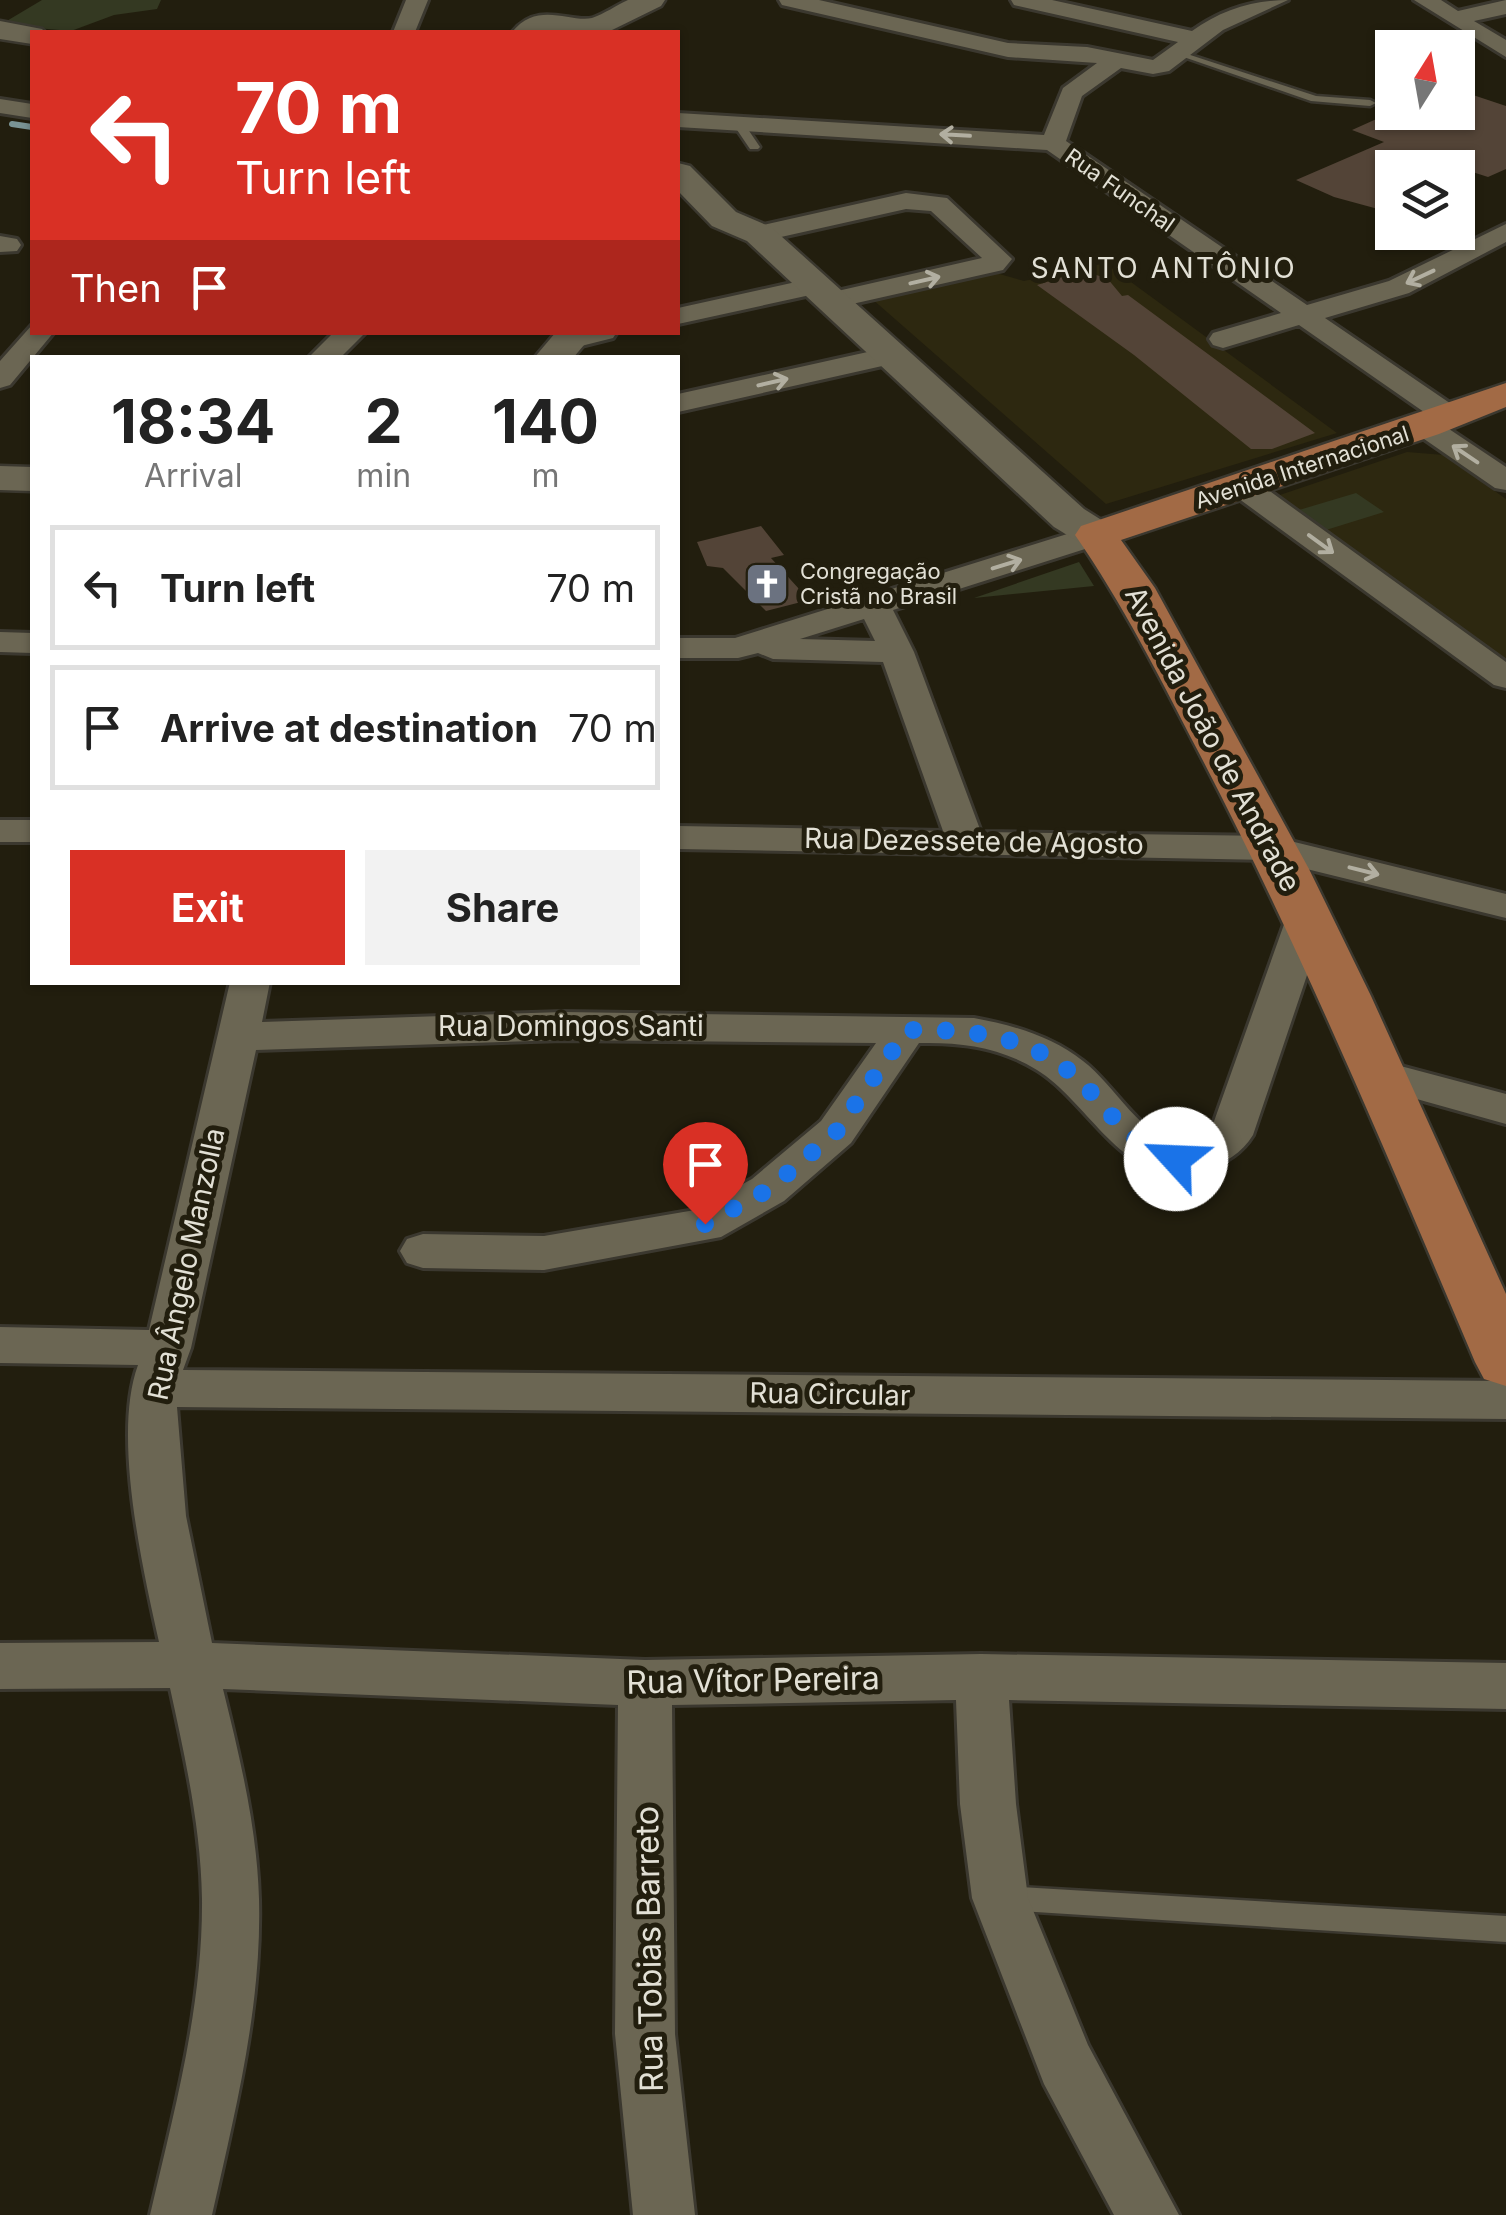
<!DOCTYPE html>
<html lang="en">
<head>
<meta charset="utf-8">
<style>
	body { margin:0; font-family:Inter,sans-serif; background:#f2f2f2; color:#222; height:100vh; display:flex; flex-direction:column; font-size:38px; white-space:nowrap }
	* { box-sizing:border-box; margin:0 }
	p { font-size:32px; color:#767676 }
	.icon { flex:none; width:55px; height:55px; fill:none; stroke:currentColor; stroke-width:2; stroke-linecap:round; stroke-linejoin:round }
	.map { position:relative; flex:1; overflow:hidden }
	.details { position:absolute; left:30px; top:355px; width:650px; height:630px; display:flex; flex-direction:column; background:#fff; border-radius:0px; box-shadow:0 2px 8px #0004 }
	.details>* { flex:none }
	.banner { position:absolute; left:30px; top:30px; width:650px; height:305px; border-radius:0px; box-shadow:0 2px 8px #0004; background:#d93025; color:#fff; overflow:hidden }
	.needle { width:65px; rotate:11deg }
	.controls { position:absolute; left:1375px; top:30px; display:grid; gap:20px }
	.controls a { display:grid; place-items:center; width:100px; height:100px; border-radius:0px; background:#fff; box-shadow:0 2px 8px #0004; font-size:50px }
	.pin { position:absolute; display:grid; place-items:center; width:85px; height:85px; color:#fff; margin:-102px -42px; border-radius:50% 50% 50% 0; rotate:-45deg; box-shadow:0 0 10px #0007 }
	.pin .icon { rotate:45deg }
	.me { position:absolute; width:110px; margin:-55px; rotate:295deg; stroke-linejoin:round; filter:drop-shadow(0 0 8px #0008) }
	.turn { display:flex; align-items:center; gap:35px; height:210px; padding:0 40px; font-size:45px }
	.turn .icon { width:130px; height:130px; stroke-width:2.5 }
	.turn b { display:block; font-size:70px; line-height:85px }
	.then { display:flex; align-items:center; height:95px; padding:0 40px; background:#0003; gap:20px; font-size:38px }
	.eta { display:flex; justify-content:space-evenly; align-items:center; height:170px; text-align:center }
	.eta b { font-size:60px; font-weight:700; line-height:70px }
	.action { display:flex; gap:20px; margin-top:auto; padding:20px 40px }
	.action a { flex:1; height:115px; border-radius:0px; background:#d93025; color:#fff; font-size:40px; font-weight:700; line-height:115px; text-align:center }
	.action a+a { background:#f2f2f2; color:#222 }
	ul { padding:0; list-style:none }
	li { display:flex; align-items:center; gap:30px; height:125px; margin:0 20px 15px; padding:0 20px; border:5px solid #e0e0e0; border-radius:0px }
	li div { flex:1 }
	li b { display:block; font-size:38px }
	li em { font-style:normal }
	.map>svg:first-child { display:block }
</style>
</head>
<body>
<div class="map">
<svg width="1506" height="2215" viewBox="0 0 1506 2215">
	<rect width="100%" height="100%" fill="#221e0e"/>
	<path fill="#2d2810" d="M1105,263L1337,433L1106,504L871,298L989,271L1024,281Z
		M1407,452L1444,455L1506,499V665L1271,498Z"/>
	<path fill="#343922" d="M42,0H161L157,9L114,15L71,31L0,25Z
		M1356,493L1384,512L1326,530L1299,510Z
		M1079,562L1094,586L974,598Z"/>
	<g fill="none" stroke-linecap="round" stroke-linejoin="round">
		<path stroke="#7a9495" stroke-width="6" d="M12,124L32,127"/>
	</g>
	<path fill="#534437" d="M1458,90L1506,106V169L1488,177L1429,158L1415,168H1392V202L1378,209L1334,197L1296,180L1384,142L1352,130L1392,112H1458Z
		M1096,275L1107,278L1122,296L1128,295L1315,433L1272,449H1251L1134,355L1037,285L1066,276Z
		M761,526L784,555L771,558L809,600L766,611L723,568L707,566L697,542Z"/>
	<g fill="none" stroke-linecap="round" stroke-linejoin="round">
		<g stroke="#3b382f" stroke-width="5">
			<path id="lane" d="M1175,50L1316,96L1370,100L1376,103L1370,106L1311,101L1175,54Z
				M735,122H743L760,147L758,149H750L733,124Z
				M1004,1886L1506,1916V1942L1004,1910L995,1907L991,1898L995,1889Z"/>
		</g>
		<g stroke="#3b382f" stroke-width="6">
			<path id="street" d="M406,0H428L415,32H393Z
				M779,0H819L1008,43L1087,47L1153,60L1178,42L1014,5L1011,0H1052L1192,31C1221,10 1253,0 1288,0L1223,30L1169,71L1153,74L1121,68L1082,96L1066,141L1307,305L1389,281L1506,224V242L1409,293L1325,318L1460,410L1464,416L1460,422L1440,423L1506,467V490L1495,488L1414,432L1410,426L1414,420L1434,419L1299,325L1223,348L1213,345L1209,339L1213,333L1281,313L1047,150L678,127V113L1044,135L1063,88L1097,63L1008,57L782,5Z
				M1414,0H1441L1458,11L1506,0V14L1474,21L1506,40V57Z
				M0,99L32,104V118L0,113Z
				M906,193L947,198L1012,259L1003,270L830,309L816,301L820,295L982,258L931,211L906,209L759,242L746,234L750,228Z
				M0,236L17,239L21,245L17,251L0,252Z
				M814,278L824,280L828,286L824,292L678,324V308Z
				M32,325V332H54L10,385L0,388V361Z
				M334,332H366L340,358H308Z
				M565,332H617L613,338L569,349L559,346L555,340Z
				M890,347L900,350L904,356L900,362L678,412V394Z
				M1242,477L1253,479L1506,662V688L1494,685L1231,493L1226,486L1231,479Z
				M1096,525L1107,528L1112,535L1107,542L893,610L914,652L981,832L1270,836L1506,894V918L1270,860L678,849V826L943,831L883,662L773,659L758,653L738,658H678V638H735ZM864,619L875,641L800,639Z
				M0,632L32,633V653L0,652Z
				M0,820H32V842H0Z
				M1307,904L1321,907L1327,916L1253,1135C1242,1153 1224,1164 1204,1170C1127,1195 1092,1104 1037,1070C1000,1047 961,1042 919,1043L851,1143L784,1201L721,1237L544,1270L423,1268L407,1263L400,1251L407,1239L423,1234L544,1236L695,1210L752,1179L821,1121L876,1043L563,1040L256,1050L191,1348L183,1370L1506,1381V1419L177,1407L186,1516L212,1643L645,1660L981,1654L1506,1663V1709L1009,1700L1016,1804L1028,1898L1088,2045L1179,2215H1114L1044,2084L972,1898L960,1804L956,1700L672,1705L675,2034L695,2215H633L615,2034L618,1705L223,1689C240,1758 257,1828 259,1899C262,2006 235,2112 212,2215H150C174,2112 203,2006 202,1899C201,1828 185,1757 170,1688L0,1689V1643L159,1642C143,1570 112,1435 138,1365L0,1363V1327L149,1330L230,982H270L262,1022L563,1012L974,1018C1012,1025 1051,1036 1083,1061C1115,1085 1142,1140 1184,1145L1212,1127L1287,916L1293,907Z
				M1378,1060L1506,1094V1124L1363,1084L1357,1074L1363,1064Z"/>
		</g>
		<g stroke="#3b382f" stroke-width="5">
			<path id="secondary" d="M628,0H665L661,6L608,32H512C538,0 570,23 592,18C604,14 617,5 628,0Z
				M0,21L42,29L45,32H32V44L0,39Z
				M678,163L690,166L736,212L771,227L1084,509L1111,526L1117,535L1111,544C1087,550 1074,539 1054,527L747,241L712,226L678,191Z
				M556,332H595L573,358H534Z
				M0,466L32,467V491L0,490Z"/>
		</g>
		<g stroke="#3b382f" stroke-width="5">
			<path id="primary" d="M1506,383V407L1439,434L1121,540L1155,588L1309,869L1371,996L1506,1294V1386L1484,1379L1475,1362C1388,1157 1302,951 1199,753C1160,678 1123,604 1075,535L1081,526Z"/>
		</g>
		<use href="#lane" fill="#6b6653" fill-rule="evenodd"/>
		<use href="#street" fill="#6b6653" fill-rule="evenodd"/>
		<use href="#secondary" fill="#6b6653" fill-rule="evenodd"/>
		<use href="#primary" fill="#a26a45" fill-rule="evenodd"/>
	</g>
	<defs><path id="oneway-shaft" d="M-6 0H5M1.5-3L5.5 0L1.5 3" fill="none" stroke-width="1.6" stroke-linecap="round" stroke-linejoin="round" transform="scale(2.5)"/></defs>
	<g stroke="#b2afa1">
		<use href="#oneway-shaft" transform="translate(955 135) rotate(-177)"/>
		<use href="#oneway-shaft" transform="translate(1420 277) rotate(155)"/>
		<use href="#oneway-shaft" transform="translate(925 280) rotate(-13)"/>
		<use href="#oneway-shaft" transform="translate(773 382) rotate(-13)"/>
		<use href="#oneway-shaft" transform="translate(1465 454) rotate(-146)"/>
		<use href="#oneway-shaft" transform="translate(1321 544) rotate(36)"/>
		<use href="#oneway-shaft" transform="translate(1007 564) rotate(-17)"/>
		<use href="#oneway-shaft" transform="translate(1364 871) rotate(14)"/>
	</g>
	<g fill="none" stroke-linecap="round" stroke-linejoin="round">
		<path stroke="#1a73e8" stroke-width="18" stroke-dasharray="0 32.4" d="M705,1224L768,1190L836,1132L907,1030C970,1029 1034,1035 1081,1082C1114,1114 1130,1148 1176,1159"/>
	</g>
	<defs>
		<g id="church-square" transform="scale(2.25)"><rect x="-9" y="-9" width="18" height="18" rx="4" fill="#6b7280" stroke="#221e0e"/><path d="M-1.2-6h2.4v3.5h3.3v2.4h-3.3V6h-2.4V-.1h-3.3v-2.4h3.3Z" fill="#fff"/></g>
	</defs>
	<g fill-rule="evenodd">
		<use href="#church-square" x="767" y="584"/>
	</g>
	<g text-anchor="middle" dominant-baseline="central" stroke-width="10" stroke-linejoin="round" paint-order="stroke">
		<g font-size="22" fill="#e2e0d5" stroke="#221e0e">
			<text transform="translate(1120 190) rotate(35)">Rua Funchal</text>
			<text transform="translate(1302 467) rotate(-18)">Avenida Internacional</text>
		</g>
		<g font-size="22" fill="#e2e0d5" stroke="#221e0e" text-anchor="start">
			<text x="800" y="571">Congregação<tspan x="800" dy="25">Cristã no Brasil</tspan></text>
		</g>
		<g font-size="28" letter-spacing="2.5" fill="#e2e0d5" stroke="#221e0e">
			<text x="1164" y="268">SANTO ANTÔNIO</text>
		</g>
		<g font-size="28" fill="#e2e0d5" stroke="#221e0e">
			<text transform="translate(1213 739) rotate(62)">Avenida João de Andrade</text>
			<text transform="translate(974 841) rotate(1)">Rua Dezessete de Agosto</text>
			<text x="571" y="1026">Rua Domingos Santi</text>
			<text transform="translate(186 1264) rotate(-78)">Rua Ângelo Manzolla</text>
			<text transform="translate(830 1394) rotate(1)">Rua Circular</text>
		</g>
		<g font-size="32" fill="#e2e0d5" stroke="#221e0e">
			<text transform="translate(753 1680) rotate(-1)">Rua Vítor Pereira</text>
			<text transform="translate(649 1949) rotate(-91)">Rua Tobias Barreto</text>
		</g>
	</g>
</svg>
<div class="controls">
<a><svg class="needle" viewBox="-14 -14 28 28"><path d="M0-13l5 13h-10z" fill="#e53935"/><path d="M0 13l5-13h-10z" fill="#767676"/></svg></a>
<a><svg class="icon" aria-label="layers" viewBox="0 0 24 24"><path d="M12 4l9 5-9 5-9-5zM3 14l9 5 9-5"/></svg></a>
</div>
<div class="pin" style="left:705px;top:1224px;background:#d93025"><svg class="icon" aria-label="arrive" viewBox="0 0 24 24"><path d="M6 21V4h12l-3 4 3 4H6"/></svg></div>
<svg class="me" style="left:1176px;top:1159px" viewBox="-20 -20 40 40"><circle r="19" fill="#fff"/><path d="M0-13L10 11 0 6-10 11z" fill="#1a73e8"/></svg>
<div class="banner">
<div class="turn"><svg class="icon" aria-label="left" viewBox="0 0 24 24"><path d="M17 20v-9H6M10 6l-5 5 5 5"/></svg><div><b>70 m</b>Turn left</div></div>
<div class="then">Then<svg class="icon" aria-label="arrive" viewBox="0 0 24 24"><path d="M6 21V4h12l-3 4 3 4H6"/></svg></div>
</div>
<section class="details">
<div class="eta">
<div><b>18:34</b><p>Arrival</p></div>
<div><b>2</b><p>min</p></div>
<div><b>140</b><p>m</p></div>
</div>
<ul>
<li><svg class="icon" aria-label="left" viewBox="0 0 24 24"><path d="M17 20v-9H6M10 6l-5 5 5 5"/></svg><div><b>Turn left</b></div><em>70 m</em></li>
<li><svg class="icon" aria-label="arrive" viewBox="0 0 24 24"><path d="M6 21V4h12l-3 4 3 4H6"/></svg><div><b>Arrive at destination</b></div><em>70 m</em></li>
</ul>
<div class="action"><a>Exit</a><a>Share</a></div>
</section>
</div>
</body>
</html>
